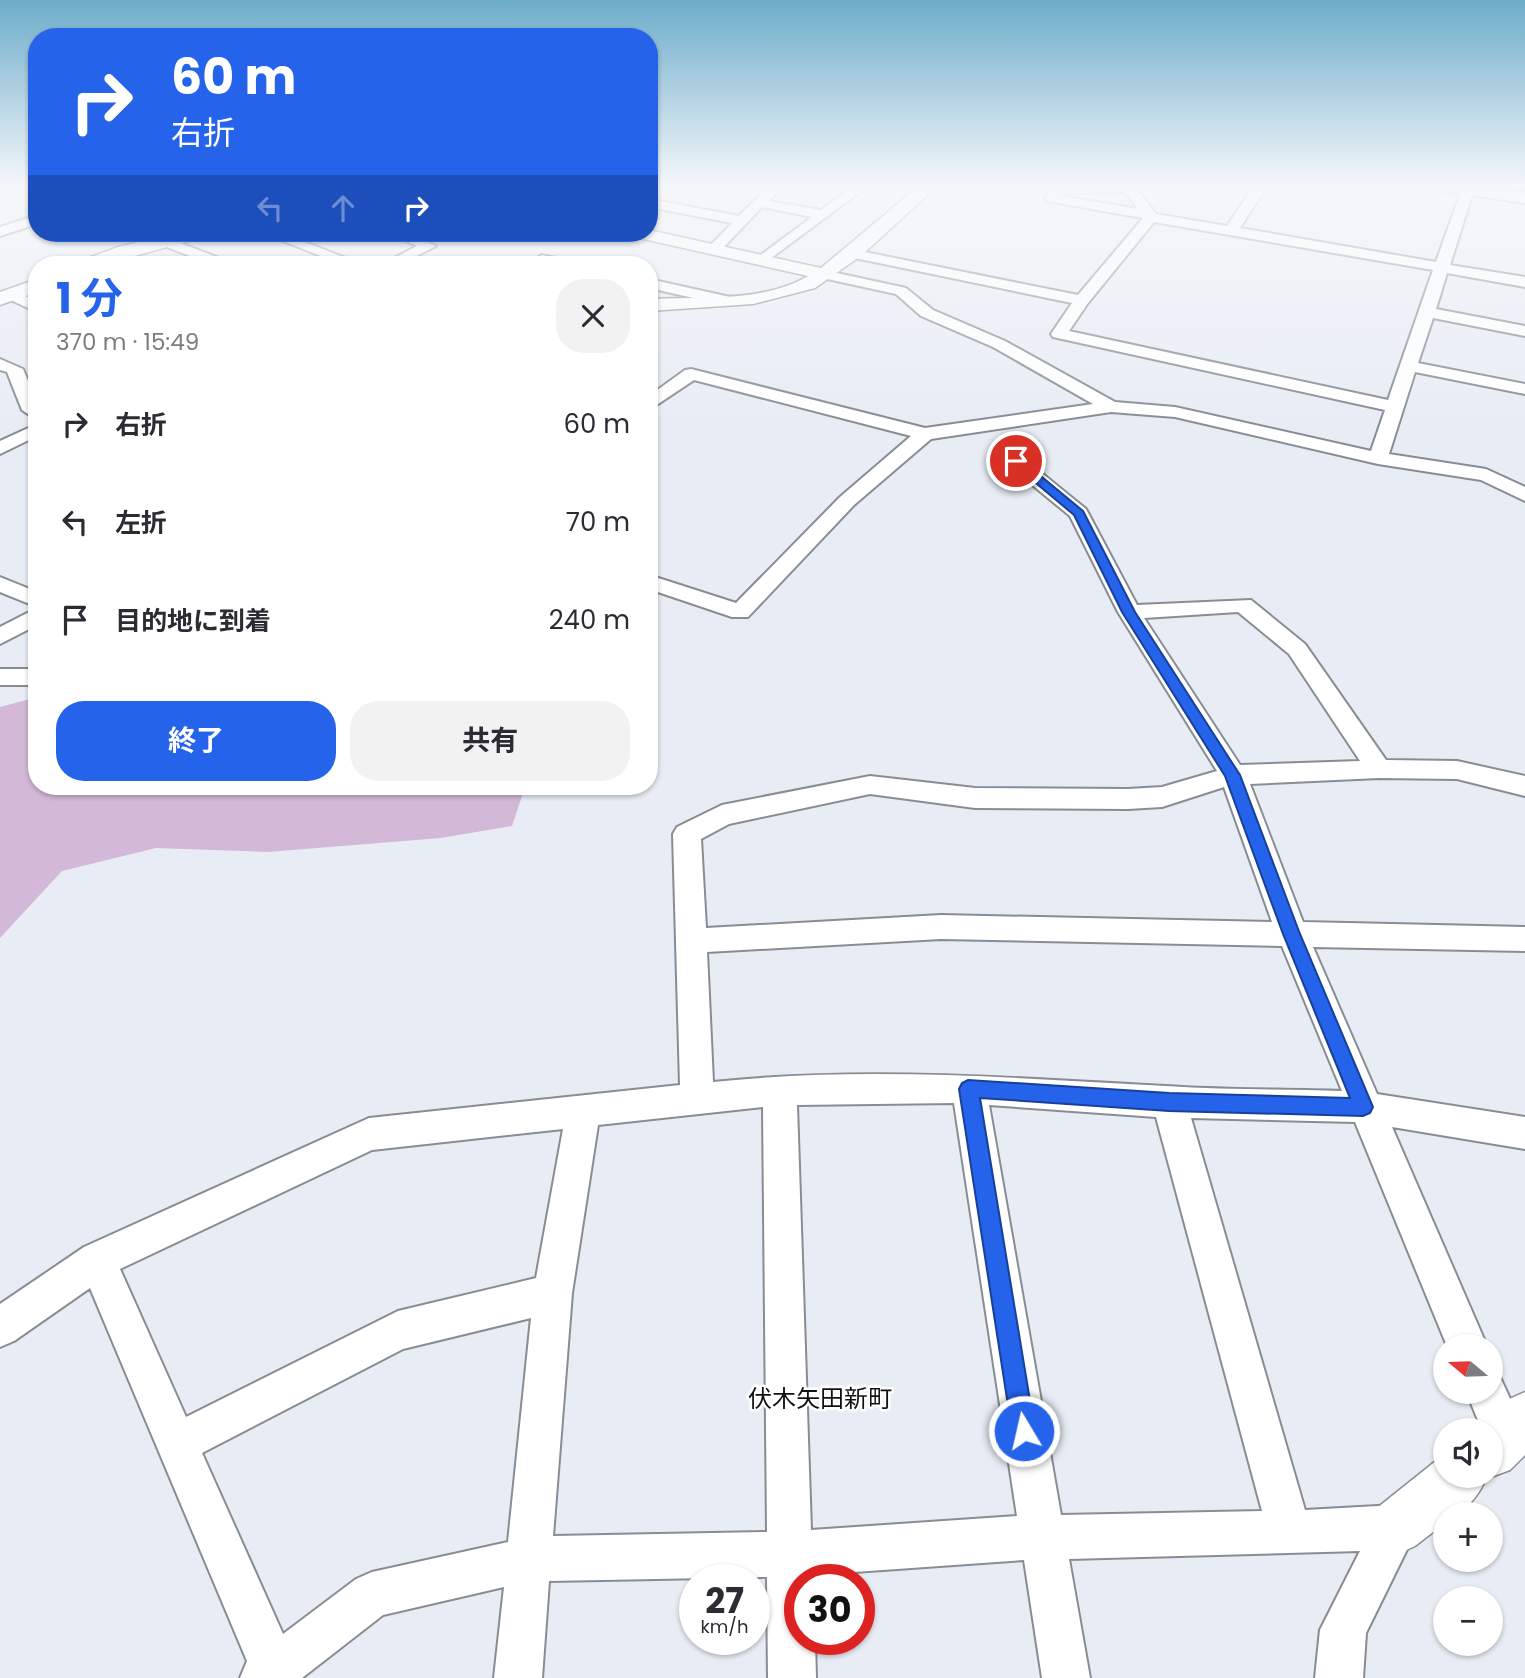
<!DOCTYPE html>
<html lang="ja">
<head>
<meta charset="utf-8">
<style>
	body { margin:0; font-family:Poppins,"Noto Sans JP",sans-serif; background:#f2f2f3; color:#2b2b33; height:100vh; display:flex; flex-direction:column; font-size:26px; white-space:nowrap }
	* { box-sizing:border-box; margin:0 }
	p { font-size:23px; color:#7c7c81 }
	.icon { flex:none; width:38px; height:38px; fill:none; stroke:currentColor; stroke-width:2; stroke-linecap:round; stroke-linejoin:round }
	.map { position:relative; flex:1; overflow:hidden }
	.details { position:absolute; left:28px; top:256px; width:630px; height:539px; display:flex; flex-direction:column; background:#fff; border-radius:28px; box-shadow:0 2px 5px #0004 }
	.details>* { flex:none }
	.hud { position:absolute; left:28px; top:28px; width:630px; height:214px; border-radius:28px; box-shadow:0 2px 5px #0004; background:#2563eb; color:#fff; overflow:hidden }
	.needle { width:46px; rotate:289deg }
	.fabs { position:absolute; left:1433px; top:1334px; display:grid; gap:14px }
	.fabs a { display:grid; place-items:center; width:70px; height:70px; border-radius:50%; background:#fff; box-shadow:0 2px 5px #0004; font-size:35px }
	.speed { position:absolute; left:679px; top:1564px; display:flex; gap:14px; font-size:35px; font-weight:700; text-align:center }
	.speed>* { display:grid; place-content:center; width:91px; height:91px; border-radius:50%; background:#fff; box-shadow:0 2px 5px #0004; line-height:1 }
	.speed small { font-size:18px; font-weight:400 }
	.speed .limit { border:10px solid #d22; background:#fff; color:#111 }
	.pin { position:absolute; display:grid; place-items:center; width:60px; height:60px; color:#fff; margin:-30px; border:4px solid #fff; border-radius:50%; box-shadow:0 2px 7px #0007 }
	.me { position:absolute; width:77px; margin:-38px; rotate:351deg; stroke-linejoin:round; filter:drop-shadow(0 0 5px #0008) }
	.turn { display:flex; align-items:center; gap:24px; height:147px; padding:0 28px; font-size:32px }
	.turn .icon { width:91px; height:91px; stroke-width:2.5 }
	.turn b { display:block; font-size:49px; line-height:60px }
	.lanes { display:flex; align-items:center; height:66px; padding:0 28px; background:#0003; justify-content:center; gap:35px; direction:ltr }
	.lanes .off { opacity:.35 }
	.round { display:grid; place-items:center; flex:none; width:74px; height:74px; border-radius:28px; background:#f2f2f3 }
	.head { display:flex; align-items:center; justify-content:space-between; height:119px; padding:0 28px }
	h1 { font-size:42px; font-weight:700; line-height:52px; color:#2563eb }
	.button { display:flex; gap:14px; margin-top:auto; padding:14px 28px }
	.button a { flex:1; height:80px; border-radius:28px; background:#2563eb; color:#fff; font-size:28px; font-weight:700; line-height:80px; text-align:center }
	.button a+a { background:#f2f2f3; color:#2b2b33 }
	ul { padding:0; list-style:none }
	li { display:flex; align-items:center; gap:21px; height:98px; padding:0 28px }
	li div { flex:1 }
	li b { display:block; font-size:26px }
	li em { font-style:normal }
	.map>svg:first-child { display:block }
</style>
</head>
<body>
<div class="map">
<svg width="1525" height="1678" viewBox="0 0 1525 1678">
	<rect width="100%" height="100%" fill="#e8edf5"/>
	<path fill="#d3b8d8" d="M30,699L37,701V786H488L523,793L512,826L441,838L268,852L156,848L62,871L0,938V707Z"/>
	<g fill="none" stroke-linecap="round" stroke-linejoin="round">
		<g stroke="#888d94" stroke-width="4">
			<path id="minor" d="M769,186H782L769,201L821,210L853,186H868L763,264L758,263V257L812,217L762,207L719,252L714,253L707,249L732,223L649,207V199L739,216Z
				M1055,186H1134L1156,214L1227,226L1254,186H1267L1240,228L1436,262L1463,186H1475L1450,265L1525,277V287L1447,273L1436,309L1525,326V336L1433,318L1418,363L1525,384V394L1415,372L1389,454L1486,469L1525,487V501L1481,480L1378,464L1175,417L1111,412L931,439L854,505L748,617H732L649,589V575L736,603L840,497L911,436L694,380L649,410V396L685,370L691,369L925,428L1093,404L993,347L921,316L896,294L818,277L816,274L823,270L906,288L933,310L1005,341L1115,402L1175,407L1371,451L1385,410L1053,337L1051,334L1072,303L850,257L843,253L850,249L1078,295L1143,218L1047,201L1045,198ZM1125,192L1138,209L1061,196L1064,193ZM1154,222L1433,270L1388,400L1069,331L1088,303Z
				M37,215V224L0,236V227Z
				M263,233H282L361,264H341Z
				M389,233H408L436,246L401,264H383L417,246Z
				M162,236L227,261L229,264H210L157,243L155,240Z
				M542,255L570,261L572,264H527Z
				M649,279L730,297L733,300L725,305L649,288Z
				M11,290L37,301V312L6,298V292Z
				M0,359L23,369L37,402V420L22,410L7,372L0,370Z
				M37,424V436L0,454V441Z
				M1015,455L1022,457L1086,509L1137,605L1251,600L1305,644L1386,760L1457,761L1525,776V796L1457,779L1379,778L1250,784L1303,922L1525,927V951L1313,947L1377,1094L1525,1117V1149L1392,1127L1487,1346H1447L1355,1122L1191,1118L1305,1510L1396,1505L1412,1511L1418,1527L1366,1633L1363,1678H1315L1320,1630L1360,1551L1069,1559L1090,1678H1042L1024,1560L812,1575L813,1580H800V1640H815L816,1678H768L767,1577L549,1581L542,1678H494L504,1587L383,1615L302,1678H240L247,1661L90,1288L14,1341L0,1347V1304L84,1247L369,1118L680,1085L673,834L677,827L722,805L870,776L975,788L1128,789L1162,787L1217,771L1118,612L1070,516L1008,465L1005,461L1008,457ZM1238,612L1289,654L1360,761L1240,765L1144,618ZM1224,787L1272,922L941,915L706,928L701,839L729,824L870,794L975,808L1128,809L1162,807ZM941,939L1282,946L1342,1091C1283,1089 1224,1090 1166,1086C1014,1078 865,1066 713,1082L707,952ZM954,1103L1017,1516L811,1530L797,1105ZM989,1105L1156,1117L1262,1511L1061,1515ZM763,1107L767,1532L553,1536L572,1293L598,1125ZM563,1129L536,1278L398,1311L186,1417L120,1269L372,1150ZM531,1318L508,1542L372,1572L356,1579L283,1634L202,1453L403,1349Z
				M0,577L37,592V607L0,592Z
				M37,608V625L0,644V627Z
				M0,669H37V685H0Z
				M1491,1373L1500,1377L1525,1431L1522,1453L1507,1459L1492,1453L1491,1430H1482L1466,1391H1491Z"/>
		</g>
		<g stroke="#888d94" stroke-width="3">
			<path id="tertiary" d="M919,186H937L862,255L815,288L753,304L649,311V299C699,296 763,303 808,276L639,238L630,233H649V230L821,268Z
				M177,233H207L204,237L105,264H80L83,260L118,247Z
				M37,279V292L0,305V292Z
				M1525,1392V1455L1510,1470L1491,1477L1487,1476C1480,1494 1466,1514 1446,1514V1522L1415,1546L1396,1555L1377,1546L1368,1527L1377,1508L1442,1456L1446,1455V1475H1491V1430H1475L1507,1400Z"/>
		</g>
		<g stroke="#888d94" stroke-width="4">
			<path id="trunk" d="M1433,186H1481L1525,193V203L1442,191Z"/>
		</g>
		<use href="#minor" fill="#fff" fill-rule="evenodd"/>
		<use href="#tertiary" fill="#fff" fill-rule="evenodd"/>
		<use href="#trunk" fill="#fff" fill-rule="evenodd"/>
	</g>
	<path fill="#7bb1c7" d="M1513,186H1525V192L1512,190Z"/>
	<linearGradient id="sky" x2="0" y2="1"><stop stop-color="#6dacca"/><stop offset="0.44" stop-color="#f5f7fa"/><stop offset="1" stop-color="#f5f7fa" stop-opacity="0"/></linearGradient>
	<rect width="1525" height="421" fill="url(#sky)"/>
	<path fill="#2563eb" stroke="#184099" stroke-width="2" d="M1012,458H1019L1083,511L1135,612L1240,775L1300,934L1373,1107L1370,1113L1363,1116L1169,1111L980,1098L1035,1431L1032,1440L1024,1443L1015,1440L1012,1431L959,1089L962,1083L968,1080L1169,1093L1350,1098L1283,934L1225,776L1122,612L1074,515L1012,463Z"/>
	<g text-anchor="middle" dominant-baseline="central" stroke-width="5" stroke-linejoin="round" paint-order="stroke">
		<g font-size="24" fill="#0f1113" stroke="#fff">
			<text x="820" y="1398">伏木矢田新町</text>
		</g>
	</g>
</svg>
<div class="fabs">
<a><svg class="needle" viewBox="-14 -14 28 28"><path d="M0-13l5 13h-10z" fill="#e53935"/><path d="M0 13l5-13h-10z" fill="#7c7c81"/></svg></a>
<a><svg class="icon" aria-label="sound" viewBox="0 0 24 24"><path d="M4 9h4l5-4v14l-5-4H4zM17 9q2 3 0 6"/></svg></a>
<a>+</a>
<a>−</a>
</div>
<div class="speed"><div>27<small>km/h</small></div><div class="limit">30</div></div>
<div class="pin" style="left:1016px;top:461px;background:#d93025"><svg class="icon" aria-label="arrive" viewBox="0 0 24 24"><path d="M6 21V4h12l-3 4 3 4H6"/></svg></div>
<svg class="me" style="left:1024px;top:1431px" viewBox="-20 -20 40 40"><circle r="17" fill="#2563eb" stroke="#fff" stroke-width="3"/><path d="M0-11L8 9 0 5-8 9z" fill="#fff"/></svg>
<div class="hud">
<div class="turn"><svg class="icon" aria-label="right" viewBox="0 0 24 24"><path d="M7 20v-9h11M14 6l5 5-5 5"/></svg><div><b>60 m</b>右折</div></div>
<div class="lanes"><svg class="icon off" aria-label="left" viewBox="0 0 24 24"><path d="M17 20v-9H6M10 6l-5 5 5 5"/></svg><svg class="icon off" aria-label="ahead" viewBox="0 0 24 24"><path d="M12 20V5M6 11l6-6 6 6"/></svg><svg class="icon" aria-label="right" viewBox="0 0 24 24"><path d="M7 20v-9h11M14 6l5 5-5 5"/></svg></div>
</div>
<section class="details">
<div class="head"><div><h1>1 分</h1><p>370 m · 15:49</p></div><a class="round"><svg class="icon" aria-label="close" viewBox="0 0 24 24"><path d="M6 6l12 12M18 6L6 18"/></svg></a></div>
<ul>
<li><svg class="icon" aria-label="right" viewBox="0 0 24 24"><path d="M7 20v-9h11M14 6l5 5-5 5"/></svg><div><b>右折</b></div><em>60 m</em></li>
<li><svg class="icon" aria-label="left" viewBox="0 0 24 24"><path d="M17 20v-9H6M10 6l-5 5 5 5"/></svg><div><b>左折</b></div><em>70 m</em></li>
<li><svg class="icon" aria-label="arrive" viewBox="0 0 24 24"><path d="M6 21V4h12l-3 4 3 4H6"/></svg><div><b>目的地に到着</b></div><em>240 m</em></li>
</ul>
<div class="button"><a>終了</a><a>共有</a></div>
</section>
</div>
</body>
</html>
